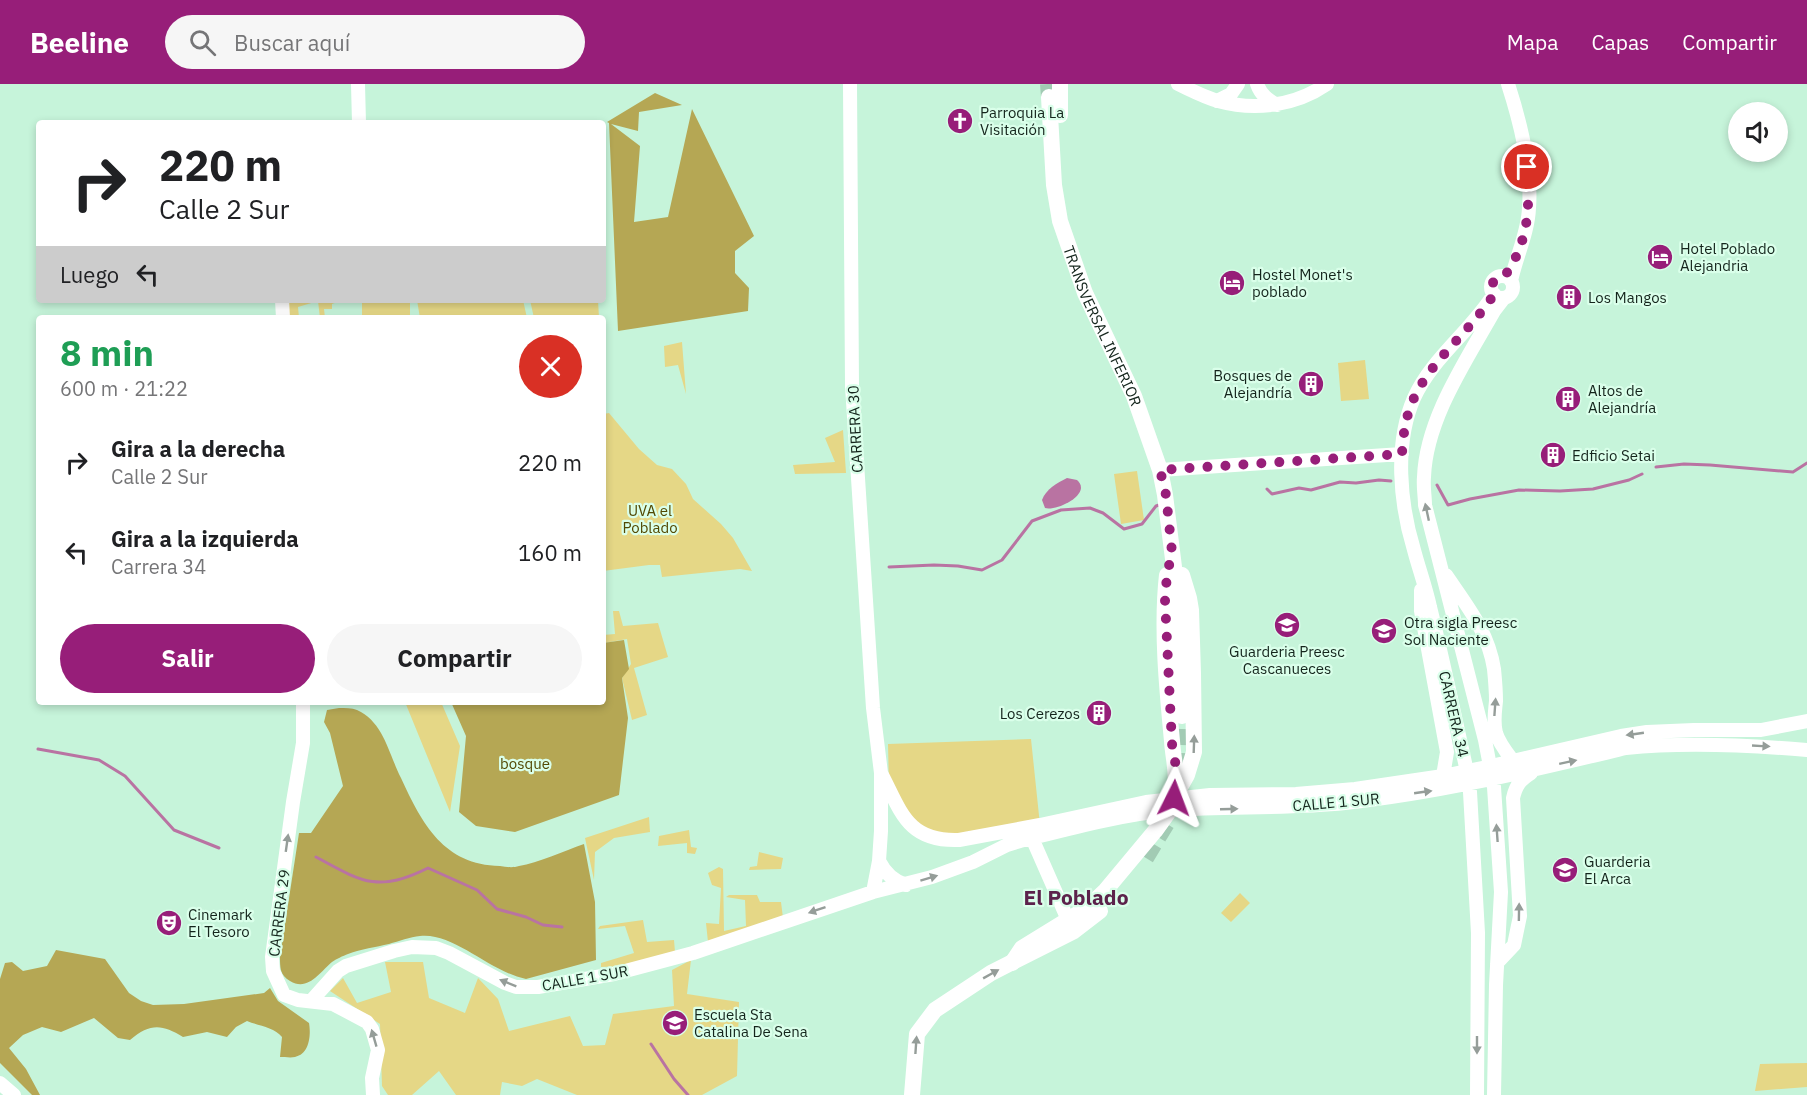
<!DOCTYPE html>
<html lang="es">
<head>
<meta charset="utf-8">
<style>
	body { margin:0; font-family:"IBM Plex Sans",sans-serif; background:#f6f6f6; color:#202124; height:100vh; display:flex; flex-direction:column; font-size:22px; white-space:nowrap }
	* { box-sizing:border-box; margin:0 }
	p { font-size:20px; color:#757577 }
	.icon { flex:none; width:33px; height:33px; fill:none; stroke:currentColor; stroke-width:2; stroke-linecap:round; stroke-linejoin:round }
	.map { position:relative; flex:1; overflow:hidden }
	.drawer { position:absolute; left:36px; top:231px; width:570px; height:390px; display:flex; flex-direction:column; background:#fff; border-radius:6px; box-shadow:0 3px 9px #0003 }
	.drawer>* { flex:none }
	.hud { position:absolute; left:36px; top:36px; width:570px; height:183px; border-radius:6px; box-shadow:0 3px 9px #0003; background:#fff; color:#202124; overflow:hidden }
	.tools { position:absolute; left:1728px; top:18px; display:grid; gap:12px }
	.tools a { display:grid; place-items:center; width:60px; height:60px; border-radius:50%; background:#fff; box-shadow:0 3px 9px #0003; font-size:30px }
	.pin { position:absolute; display:grid; place-items:center; width:51px; height:51px; color:#fff; margin:-26px; border:3px solid #fff; border-radius:50%; box-shadow:0 2px 6px #0007 }
	.me { position:absolute; width:66px; margin:-33px; rotate:3deg; stroke-linejoin:round; filter:drop-shadow(0 0 4px #0008) }
	.turn { display:flex; align-items:center; gap:21px; height:126px; padding:0 24px; font-size:27px }
	.turn .icon { width:78px; height:78px; stroke-width:2.5 }
	.turn b { display:block; font-size:42px; line-height:51px }
	.then { display:flex; align-items:center; height:57px; padding:0 24px; background:#0003; gap:12px; font-size:22px }
	.round { display:grid; place-items:center; flex:none; width:63px; height:63px; border-radius:32px; background:#f6f6f6 }
	.headline { display:flex; align-items:center; justify-content:space-between; height:102px; padding:0 24px }
	h1 { font-size:36px; font-weight:800; line-height:45px; color:#1e9e55 }
	.primary-button { display:flex; gap:12px; margin-top:auto; padding:12px 24px }
	.primary-button a { flex:1; height:69px; border-radius:36px; background:#971e79; color:#fff; font-size:24px; font-weight:800; line-height:69px; text-align:center }
	.primary-button a+a { background:#f6f6f6; color:#202124 }
	ul { padding:0; list-style:none }
	li { display:flex; align-items:center; gap:18px; height:90px; padding:0 24px }
	li div { flex:1 }
	li b { display:block; font-size:22px }
	li em { font-style:normal }
	header { display:flex; align-items:center; gap:36px; box-sizing:border-box; height:84px; padding:0 30px; background:#971e79; color:#fff }
	header strong { font-size:28px }
	nav { display:flex; gap:33px; margin-inline-start:auto; font-size:21px }
	.search { width:420px; height:54px; background:#f6f6f6; display:flex; align-items:center; gap:15px; box-sizing:border-box; padding:0 21px; border-radius:33px; color:#757577; font-size:22px }
	.map>svg:first-child { display:block }
</style>
</head>
<body>
<header>
<strong>Beeline</strong>
<div class="search"><svg class="icon" aria-label="search" viewBox="0 0 24 24"><circle cx="10" cy="10" r="6"/><path d="M15 15l6 6"/></svg>Buscar aquí</div>
<nav><a>Mapa</a><a>Capas</a><a>Compartir</a></nav>
</header>
<div class="map">
<svg width="1807" height="1011" viewBox="0 0 1807 1011">
	<rect width="100%" height="100%" fill="#c6f4da"/>
	<path fill="#e5d786" d="M287,216H343L332,220V225H324L325,234H320L318,217L298,223L299,234H289Z
		M362,216H410V234H381L380,232L362,234Z
		M417,216H523L527,234H420Z
		M530,216H598L599,234H534Z
		M682,258L686,310L678,281L665,283L664,262Z
		M1365,276L1369,315L1341,317L1338,279Z
		M609,329L639,365L657,381L672,385L686,400L693,415L721,440L733,454L752,487L740,485L662,493L660,481H649L603,487V330Z
		M843,346L846,389L795,390L793,381L835,378L825,354Z
		M1137,387L1144,436L1121,440L1114,390Z
		M613,527H619L623,542L658,539L668,573L634,584L647,631L632,636L622,594L631,580L627,555L604,559L603,551L615,550Z
		M405,618H441L460,662L450,728Z
		M1031,655L1040,741L959,756L907,739L889,704L888,660Z
		M649,733L650,748L614,754L595,768L594,796L585,754Z
		M689,746L691,763L697,764L695,770L687,769V759L658,762L659,752Z
		M759,768L783,774L781,785L749,786L750,783L757,782Z
		M719,783L723,785L724,847L746,842L745,816L726,813L729,811H757L760,818H781L783,834L708,858L706,839L719,840L721,804L712,801L708,789Z
		M1240,809L1250,819L1231,838L1221,829Z
		M643,836L647,858L674,856L675,868L622,882L601,883V879L634,869L625,842L598,845L600,842Z
		M691,876L687,910L739,918L737,992L702,1011H577L537,995L522,1002L502,998L500,1011H456L439,987L412,1011H388L382,1002L380,940L330,907L343,894L357,919L391,908L385,878H423L429,914L465,929L478,894L498,915L509,947L570,932L583,962L605,961L613,930L674,922L672,886Z
		M1807,979V1003L1755,1007L1760,980Z"/>
	<path fill="#b5a754" d="M655,9L682,21L639,28L638,47L611,40L640,62L634,138L668,133L692,25L754,152L735,167V189L749,204L748,227L618,247L609,39L607,38Z
		M624,556L629,585L622,594L628,634L619,711L515,748L476,742L459,728L466,652L451,618H603V559Z
		M339,624C345,624 352,624 357,626C384,638 389,671 401,694C422,740 444,781 500,782C506,783 513,784 519,782C538,779 564,767 584,760L595,818L596,876L526,895C490,888 454,848 420,852C410,853 399,857 389,860C376,863 361,865 348,870C343,872 336,875 332,878C320,888 308,908 290,897C280,891 280,884 280,873L299,749H311L343,702L330,649L324,638L327,626Z
		M56,866L105,875L129,909L141,917L153,921L184,920L264,909L270,904L278,917L309,939C311,950 310,970 295,973C291,974 284,973 280,973L282,953C274,943 259,942 247,937L236,943L227,953L207,948L183,953C162,940 150,939 130,956L118,954L94,934L61,948L42,943L23,951L9,964L26,985L40,1011H32L0,979V895L5,879L12,878L23,887L47,882Z"/>
	<path fill="#b973a2" d="M1067,394L1077,396C1079,398 1081,400 1081,404C1080,416 1054,427 1045,424L1042,416C1046,405 1057,399 1067,394Z"/>
	<g fill="none" stroke-linecap="round" stroke-linejoin="round">
		<path stroke="#b973a2" stroke-width="3" d="M1656,383L1684,380L1710,381L1793,388L1807,379
			M1437,401L1448,421L1470,415L1519,406L1560,407L1593,405L1629,396L1642,390
			M1267,405L1272,410L1299,404L1311,406L1340,398L1356,399L1379,396L1391,397
			M889,483L934,481L958,482L982,486L1002,476L1032,437L1061,426L1090,424L1103,429L1124,445L1142,440L1156,422L1162,420
			M38,665L99,676L125,692L174,746L219,764
			M316,773C362,798 378,809 428,784L477,806L497,825L526,833L543,841L562,843
			M651,960L674,995L688,1011"/>
		<path stroke="#a2cbb4" stroke-width="16" stroke-dasharray="16 8" stroke-linecap="butt" d="M1048,0L1049,13
			M1180,685L1182,632
			M1146,774L1169,736"/>
		<path stroke="#fff" stroke-width="14" d="M358,0L359,39
			M850,0L852,302L873,624L881,689V747L879,777L873,808
			M1178,0C1191,6 1204,13 1218,17C1255,27 1295,22 1327,0
			M1257,0C1261,11 1267,15 1277,21
			M1508,0C1520,37 1532,85 1529,124C1528,149 1516,173 1511,197
			M1217,17L1231,10L1238,0
			M1491 203a11 11 0 1 1 22 0a11 11 0 1 1-22 0Z
			M282,216L283,234
			M1160,386L1402,370
			M1446,491C1467,522 1488,547 1494,585C1495,595 1496,607 1496,617C1495,628 1493,638 1496,649C1499,659 1507,669 1513,677
			M1421,506V527L1447,668L1443,692
			M303,618V659L293,718L272,873L273,887L284,911L298,916L333,920L367,938L372,945L378,966L372,994L373,1011
			M881,689C901,727 907,758 959,756L1040,741L1146,718L1210,711L1296,710L1355,705L1443,692L1487,683L1621,652L1647,648L1694,646H1761L1807,637
			M1032,754L1068,836
			M879,777C885,789 893,797 906,801
			M1497,879L1514,861L1520,832L1513,714C1516,701 1520,696 1531,689
			M312,916L338,887L346,882L394,867L412,863L436,864L449,869L505,899L516,903H538L614,890L693,869L873,808L932,793L973,778L1007,761L1020,757C1068,745 1123,730 1172,726C1229,722 1287,725 1345,719C1440,709 1533,686 1626,664C1686,658 1747,661 1807,666
			M0,999L14,1011
			M1477,1011L1478,849L1470,708L1466,683C1454,629 1443,576 1430,523C1426,504 1419,485 1414,466C1400,420 1394,360 1414,314C1432,274 1471,247 1494,210
			M1494,1011L1496,901L1501,808L1494,703L1485,656L1425,421C1425,412 1423,403 1424,393C1426,335 1466,277 1494,227L1504,214"/>
		<g stroke="#fff" stroke-width="16">
			<path d="M1060,0V31"/>
			<path id="s1" d="M1049,13L1054,101L1060,137L1085,209L1134,312L1160,386L1165,411L1176,499L1182,632"/>
			<path d="M1167,491C1161,543 1167,605 1172,657C1173,675 1178,689 1175,707"/>
			<path d="M1012,879L1022,864L1087,824L1105,807L1155,747L1170,726L1174,714L1187,691L1194,668L1193,589L1191,526L1189,514L1182,491"/>
			<path d="M912,1011L917,950L935,926L991,889L1074,847L1100,827"/>
		</g>
	</g>
	<defs><path id="oneway-solid" d="M-6-.8H1V-3.2L6.5 0L1 3.2V.8H-6Z" transform="scale(1.5)"/></defs>
	<g fill="#959d99">
		<use href="#oneway-solid" transform="translate(1427 428) rotate(-102)"/>
		<use href="#oneway-solid" transform="translate(1495 623) rotate(-86)"/>
		<use href="#oneway-solid" transform="translate(1635 650) rotate(172)"/>
		<use href="#oneway-solid" transform="translate(1194 660) rotate(-88)"/>
		<use href="#oneway-solid" transform="translate(1761 662) rotate(3)"/>
		<use href="#oneway-solid" transform="translate(1568 678) rotate(-12)"/>
		<use href="#oneway-solid" transform="translate(1423 708) rotate(-8)"/>
		<use href="#oneway-solid" transform="translate(1229 725) rotate(-2)"/>
		<use href="#oneway-solid" transform="translate(1497 749) rotate(-94)"/>
		<use href="#oneway-solid" transform="translate(287 759) rotate(-82)"/>
		<use href="#oneway-solid" transform="translate(929 794) rotate(-17)"/>
		<use href="#oneway-solid" transform="translate(817 826) rotate(161)"/>
		<use href="#oneway-solid" transform="translate(1519 828) rotate(-89)"/>
		<use href="#oneway-solid" transform="translate(991 890) rotate(-29)"/>
		<use href="#oneway-solid" transform="translate(508 899) rotate(-158)"/>
		<use href="#oneway-solid" transform="translate(374 954) rotate(-106)"/>
		<use href="#oneway-solid" transform="translate(916 961) rotate(-86)"/>
		<use href="#oneway-solid" transform="translate(1477 961) rotate(90)"/>
	</g>
	<g fill="none" stroke-linecap="round" stroke-linejoin="round">
		<path stroke="#971e79" stroke-width="10" stroke-dasharray="0 18" d="M1174,714L1177,689L1172,660L1165,516L1167,491L1172,468L1166,411L1160,386L1402,370C1403,350 1406,330 1415,312C1434,273 1471,247 1494,210C1489,201 1494,193 1504,193C1529,158 1530,124 1527,83"/>
	</g>
	<defs>
		<g id="church-disc" transform="scale(1.35)"><circle r="9.5" fill="#971e79" stroke="#daffea"/><path d="M-1.2-6h2.4v3.5h3.3v2.4h-3.3V6h-2.4V-.1h-3.3v-2.4h3.3Z" fill="#fff"/></g>
		<g id="hotel-disc" transform="scale(1.35)"><circle r="9.5" fill="#971e79" stroke="#daffea"/><path d="M-6-4.5h1.5V1H6V5H4.5V3h-9V5H-6ZM-4 0a1.8 1.8 0 1 1 3.6 0ZM.5 0V-2.5h3Q6-2.5 6 0Z" fill="#fff"/></g>
		<g id="building-disc" transform="scale(1.35)"><circle r="9.5" fill="#971e79" stroke="#daffea"/><path d="M-4-6H4V6H1V3H-1V6H-4ZM-2.5-4.3h1.7v1.8h-1.7ZM.8-4.3h1.7v1.8H.8ZM-2.5-1h1.7V.8h-1.7ZM.8-1h1.7V.8H.8Z" fill="#fff"/></g>
		<g id="school-disc" transform="scale(1.35)"><circle r="9.5" fill="#971e79" stroke="#daffea"/><path d="M0-5L7-2L0 1L-7-2ZM-4 1L0 2.5L4 1V4Q0 6-4 4Z" fill="#fff"/></g>
		<g id="theatre-disc" transform="scale(1.35)"><circle r="9.5" fill="#971e79" stroke="#daffea"/><path d="M-5-5.5Q0-4 5-5.5V0Q5 5 0 6Q-5 5-5 0ZM-3.3-2.5H-1v1.5H-3.3ZM1-2.5H3.3v1.5H1ZM-2.8 1Q0 5.5 2.8 1Z" fill="#fff"/></g>
	</defs>
	<g fill-rule="evenodd">
		<use href="#church-disc" x="960" y="37"/>
		<use href="#hotel-disc" x="1660" y="173"/>
		<use href="#hotel-disc" x="1232" y="199"/>
		<use href="#building-disc" x="1569" y="213"/>
		<use href="#building-disc" x="1311" y="300"/>
		<use href="#building-disc" x="1568" y="315"/>
		<use href="#building-disc" x="1553" y="371"/>
		<use href="#school-disc" x="1287" y="541"/>
		<use href="#school-disc" x="1384" y="547"/>
		<use href="#building-disc" x="1099" y="629"/>
		<use href="#school-disc" x="1565" y="786"/>
		<use href="#theatre-disc" x="169" y="839"/>
		<use href="#school-disc" x="675" y="939"/>
	</g>
	<g text-anchor="middle" dominant-baseline="central" stroke-width="4.5" stroke-linejoin="round" paint-order="stroke">
		<g font-size="15" fill="#14251c" stroke="#daffea" text-anchor="start">
			<text x="980" y="28">Parroquia La<tspan x="980" dy="17">Visitación</tspan></text>
			<text x="1680" y="164">Hotel Poblado<tspan x="1680" dy="17">Alejandria</tspan></text>
			<text x="1252" y="190">Hostel Monet's<tspan x="1252" dy="17">poblado</tspan></text>
			<text x="1588" y="213">Los Mangos</text>
			<text x="1292" y="291" text-anchor="end">Bosques de<tspan x="1292" dy="17">Alejandría</tspan></text>
			<text x="1588" y="306">Altos de<tspan x="1588" dy="17">Alejandría</tspan></text>
			<text x="1572" y="371">Edficio Setai</text>
			<text x="1404" y="538">Otra sigla Preesc<tspan x="1404" dy="17">Sol Naciente</tspan></text>
			<text x="1287" y="567" text-anchor="middle">Guarderia Preesc<tspan x="1287" dy="17">Cascanueces</tspan></text>
			<text x="1080" y="629" text-anchor="end">Los Cerezos</text>
			<text x="1584" y="777">Guarderia<tspan x="1584" dy="17">El Arca</tspan></text>
			<text x="188" y="830">Cinemark<tspan x="188" dy="17">El Tesoro</tspan></text>
			<text x="694" y="930">Escuela Sta<tspan x="694" dy="17">Catalina De Sena</tspan></text>
		</g>
		<g font-size="15" fill="#14251c" stroke="#daffea">
			<text stroke="none"><textPath href="#s1" startOffset="238">TRANSVERSAL INFERIOR</textPath></text>
			<text transform="translate(855 345) rotate(-93)">CARRERA 30</text>
			<text transform="translate(1454 630) rotate(77)">CARRERA 34</text>
			<text transform="translate(1336 718) rotate(-5)">CALLE 1 SUR</text>
			<text transform="translate(279 829) rotate(-83)">CARRERA 29</text>
			<text transform="translate(585 894) rotate(-10)">CALLE 1 SUR</text>
		</g>
		<g font-size="15" fill="#524802" stroke="#daffea">
			<text x="650" y="426">UVA el<tspan x="650" dy="17">Poblado</tspan></text>
			<text x="525" y="679">bosque</text>
		</g>
		<g font-size="21" font-weight="bold" fill="#5c224b" stroke="#daffea">
			<text x="1076" y="813">El Poblado</text>
		</g>
	</g>
</svg>
<div class="tools">
<a><svg class="icon" aria-label="sound" viewBox="0 0 24 24"><path d="M4 9h4l5-4v14l-5-4H4zM17 9q2 3 0 6"/></svg></a>
</div>
<div class="pin" style="left:1527px;top:83px;background:#d93025"><svg class="icon" aria-label="arrive" viewBox="0 0 24 24"><path d="M6 21V4h12l-3 4 3 4H6"/></svg></div>
<svg class="me" style="left:1174px;top:714px" viewBox="-20 -20 40 40"><path d="M0-17L14 15 0 8-14 15z" fill="#971e79" stroke="#fff" stroke-width="4"/></svg>
<div class="hud">
<div class="turn"><svg class="icon" aria-label="right" viewBox="0 0 24 24"><path d="M7 20v-9h11M14 6l5 5-5 5"/></svg><div><b>220 m</b>Calle 2 Sur</div></div>
<div class="then">Luego<svg class="icon" aria-label="left" viewBox="0 0 24 24"><path d="M17 20v-9H6M10 6l-5 5 5 5"/></svg></div>
</div>
<section class="drawer">
<div class="headline"><div><h1>8 min</h1><p>600 m · 21:22</p></div><a class="round" style="background:#d93025;color:#fff"><svg class="icon" aria-label="close" viewBox="0 0 24 24"><path d="M6 6l12 12M18 6L6 18"/></svg></a></div>
<ul>
<li><svg class="icon" aria-label="right" viewBox="0 0 24 24"><path d="M7 20v-9h11M14 6l5 5-5 5"/></svg><div><b>Gira a la derecha</b><p>Calle 2 Sur</p></div><em>220 m</em></li>
<li><svg class="icon" aria-label="left" viewBox="0 0 24 24"><path d="M17 20v-9H6M10 6l-5 5 5 5"/></svg><div><b>Gira a la izquierda</b><p>Carrera 34</p></div><em>160 m</em></li>
</ul>
<div class="primary-button"><a>Salir</a><a>Compartir</a></div>
</section>
</div>
</body>
</html>
